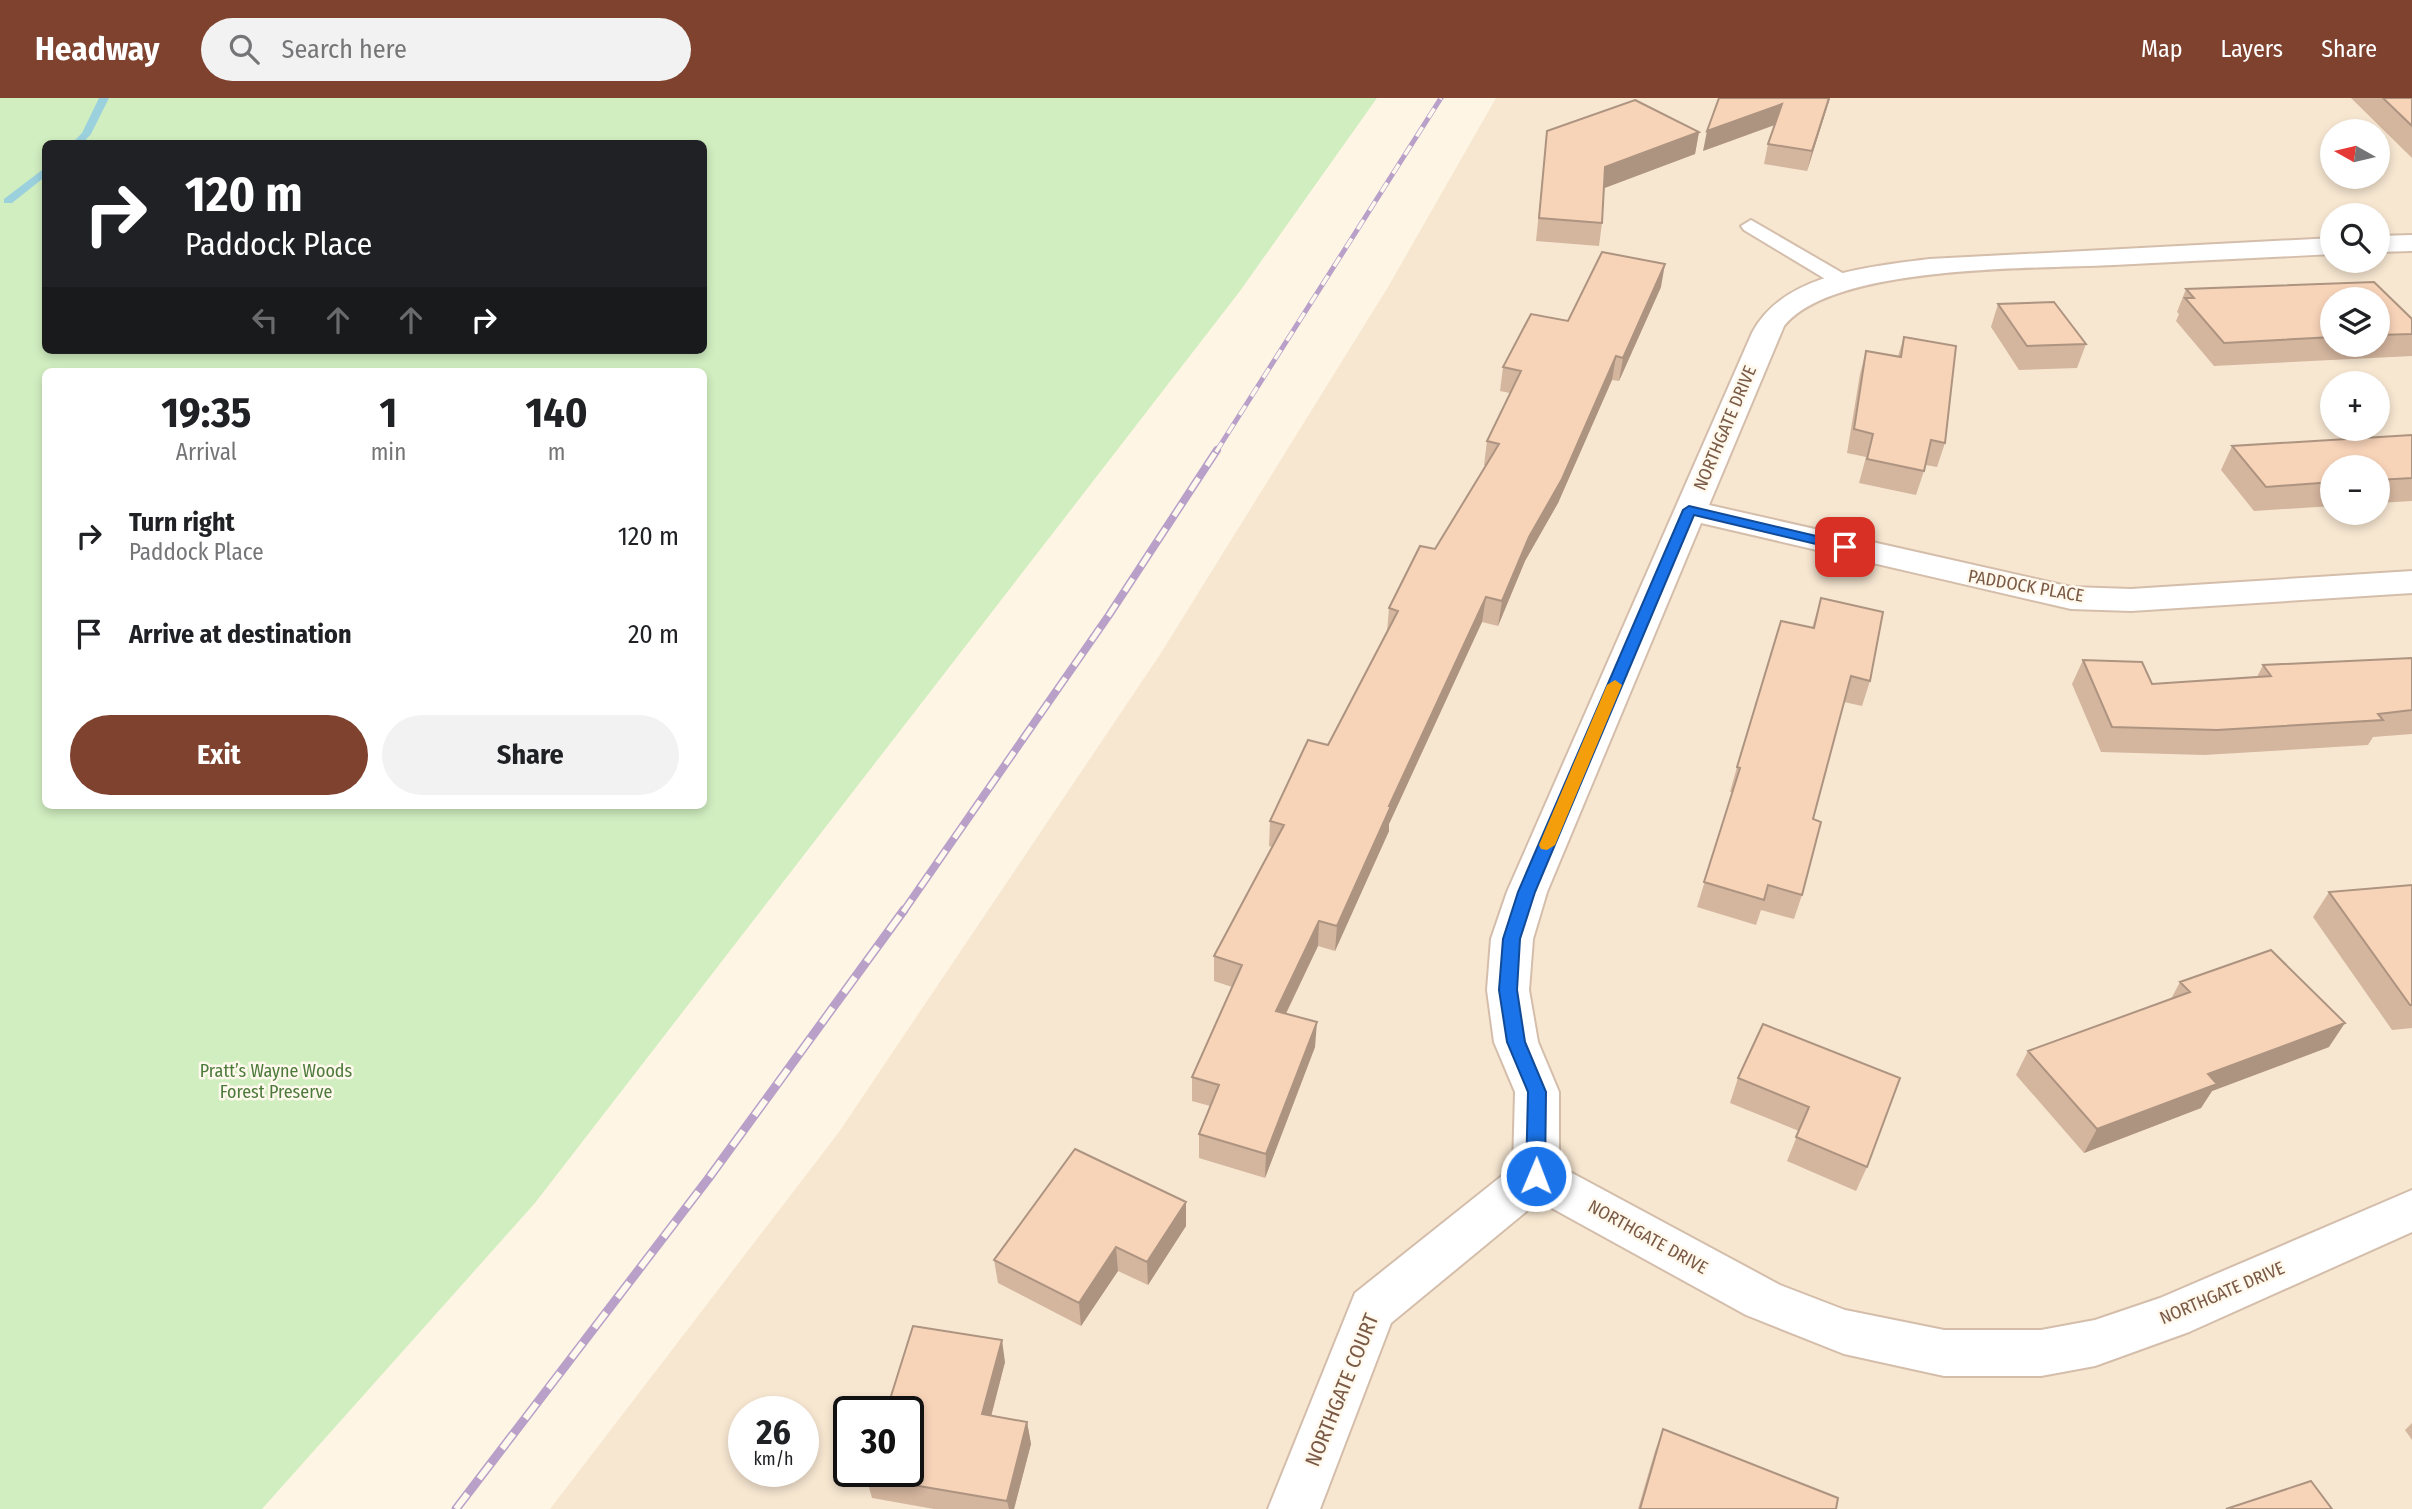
<!DOCTYPE html>
<html lang="en">
<head>
<meta charset="utf-8">
<style>
	body { margin:0; font-family:"Fira Sans Condensed",sans-serif; background:#f2f2f2; color:#202124; height:100vh; display:flex; flex-direction:column; font-size:26px; white-space:nowrap }
	* { box-sizing:border-box; margin:0 }
	p { font-size:23px; color:#757577 }
	.icon { flex:none; width:38px; height:38px; fill:none; stroke:currentColor; stroke-width:2; stroke-linecap:round; stroke-linejoin:round }
	.map { position:relative; flex:1; overflow:hidden }
	.sheet { position:absolute; left:42px; top:270px; width:665px; height:441px; display:flex; flex-direction:column; background:#fff; border-radius:10px; box-shadow:0 4px 10px #0003 }
	.sheet>* { flex:none }
	.hud { position:absolute; left:42px; top:42px; width:665px; height:214px; border-radius:10px; box-shadow:0 4px 10px #0003; background:#202124; color:#fff; overflow:hidden }
	.needle { width:46px; rotate:278deg }
	.buttons { position:absolute; left:2320px; top:21px; display:grid; gap:14px }
	.buttons a { display:grid; place-items:center; width:70px; height:70px; border-radius:50%; background:#fff; box-shadow:0 4px 10px #0003; font-size:35px }
	.speed { position:absolute; left:728px; top:1298px; display:flex; gap:14px; font-size:35px; font-weight:700; text-align:center }
	.speed>* { display:grid; place-content:center; width:91px; height:91px; border-radius:50%; background:#fff; box-shadow:0 4px 10px #0003; line-height:1 }
	.speed small { font-size:18px; font-weight:400 }
	.speed .limit { border:4px solid #111; border-radius:10px; background:#fff; color:#111 }
	.pin { position:absolute; display:grid; place-items:center; width:60px; height:60px; color:#fff; margin:-30px; border-radius:14px; box-shadow:0 4px 10px #0006 }
	.me { position:absolute; width:77px; margin:-38px; rotate:1deg; stroke-linejoin:round; filter:drop-shadow(0 0 5px #0008) }
	.turn { display:flex; align-items:center; gap:24px; height:147px; padding:0 28px; font-size:32px }
	.turn .icon { width:91px; height:91px; stroke-width:2.5 }
	.turn b { display:block; font-size:49px; line-height:60px }
	.lanes { display:flex; align-items:center; height:66px; padding:0 28px; background:#0003; justify-content:center; gap:35px; direction:ltr }
	.lanes .off { opacity:.35 }
	.eta { display:flex; justify-content:space-evenly; align-items:center; height:119px; text-align:center }
	.eta b { font-size:42px; font-weight:700; line-height:49px }
	.action { display:flex; gap:14px; margin-top:auto; padding:14px 28px }
	.action a { flex:1; height:80px; border-radius:42px; background:#7f422f; color:#fff; font-size:28px; font-weight:700; line-height:80px; text-align:center }
	.action a+a { background:#f2f2f2; color:#202124 }
	ul { padding:0; list-style:none }
	li { display:flex; align-items:center; gap:21px; height:98px; padding:0 28px }
	li div { flex:1 }
	li b { display:block; font-size:26px }
	li em { font-style:normal }
	header { display:flex; align-items:center; gap:42px; box-sizing:border-box; height:98px; padding:0 35px; background:#7f422f; color:#fff }
	header strong { font-size:33px }
	nav { display:flex; gap:38px; margin-inline-start:auto; font-size:24px }
	.search { width:490px; height:63px; background:#f2f2f2; display:flex; align-items:center; gap:18px; box-sizing:border-box; padding:0 24px; border-radius:38px; color:#757577; font-size:26px }
	.map>svg:first-child { display:block }
</style>
</head>
<body>
<header>
<strong>Headway</strong>
<div class="search"><svg class="icon" aria-label="search" viewBox="0 0 24 24"><circle cx="10" cy="10" r="6"/><path d="M15 15l6 6"/></svg>Search here</div>
<nav><a>Map</a><a>Layers</a><a>Share</a></nav>
</header>
<div class="map">
<svg width="2412" height="1411" viewBox="0 0 2412 1411">
	<rect width="100%" height="100%" fill="#fef5e4"/>
	<path fill="#f7e7d1" fill-rule="evenodd" d="M1496,0H2412V1411H550L839,1034L1161,555L1388,189ZM2333,33H2378V79H2333ZM2333,117H2378V163H2333ZM2333,201H2378V247H2333ZM2333,285H2378V331H2333ZM2333,369H2378V415H2333ZM744,1314H803V1374H744ZM849,1314H908V1374H849Z"/>
	<path fill="#d1eec0" fill-rule="evenodd" d="M0,0H1377L1240,193L535,1105L262,1411H0ZM46,46H704V252H46ZM46,273H704V707H46Z"/>
	<g fill="none" stroke-linecap="round" stroke-linejoin="round">
		<path fill="#9bd1dd" fill-rule="evenodd" d="M99,0H109L91,36L82,46H71L82,35Z
			M46,69V78L12,105H4V101Z"/>
		<g stroke="#d4beab" stroke-width="4">
			<path id="service" d="M1751,122L1851,180L1854,184L1851,188H1837L1744,132L1741,128Z"/>
		</g>
		<g stroke="#d4beab" stroke-width="4">
			<path id="minor" d="M2412,137V153L2378,154V138Z
				M2333,140V156C2260,160 2187,163 2114,167C2037,171 1834,166 1784,228L1709,407L2071,489L2131,491L2412,473V495L2131,513L2071,511L1701,425L1547,794L1533,841L1529,892L1538,944L1559,994V1068L1780,1187L1845,1212L1944,1232H2041L2095,1222L2160,1200L2412,1092V1134L2189,1234L2095,1268L2041,1278H1944L1844,1256L1746,1217L1539,1103L1391,1225L1320,1411H1268L1355,1195L1513,1069L1515,994L1494,944L1487,892L1491,841L1507,794L1752,235C1783,175 1870,169 1929,161Z"/>
		</g>
		<use href="#service" fill="#fff" fill-rule="evenodd"/>
		<use href="#minor" fill="#fff" fill-rule="evenodd"/>
		<g stroke="#b8a0c9" stroke-width="5">
			<path id="rail-far2" d="M1216,354L1441,0"/>
		</g>
		<g stroke="#b8a0c9" stroke-width="8">
			<path id="rail-far1" d="M903,814L1109,517L1217,352"/>
		</g>
		<g stroke="#b8a0c9" stroke-width="9">
			<path id="rail" d="M456,1411L708,1081L904,812"/>
		</g>
		<use href="#rail-far2" stroke="#fff8ec" stroke-width="3.5" stroke-dasharray="11" stroke-linecap="butt"/>
		<use href="#rail-far1" stroke="#fff8ec" stroke-width="5" stroke-dasharray="15" stroke-linecap="butt"/>
		<use href="#rail" stroke="#fff8ec" stroke-width="6" stroke-dasharray="19" stroke-linecap="butt"/>
	</g>
	<path fill="#d4b59e" fill-rule="evenodd" d="M1830,0L1807,73L1764,66L1768,46L1775,27L1703,53Z
		M2351,0H2412V60Z
		M1547,33L1699,34L1695,56L1604,90L1602,125L1599,148L1536,143Z
		M2374,184L2412,221V258L2214,268L2176,223L2179,216L2177,214L2186,191ZM2333,201H2378V247H2333Z
		M1661,189L1619,283L1612,282L1558,405L1525,463L1498,528L1482,524L1389,726V733L1335,853L1318,848L1286,916L1315,949L1265,1080L1199,1060V1036L1210,1008L1192,1003V979L1232,889L1214,883V858L1272,749L1269,748L1270,723L1328,647L1387,534L1389,510L1435,451L1486,368L1484,367L1487,343L1510,295L1500,293L1503,269L1568,223Z
		M1998,206L2086,246L2077,270L2019,272L1991,229Z
		M1904,239L1945,345L1937,369L1926,367L1916,397L1859,385L1866,359L1847,355L1860,276L1866,253L1898,258Z
		M2412,337V403L2378,405V369H2333V408L2254,413L2221,372L2232,348Z
		M1821,500L1870,583L1862,608L1844,604L1813,721L1802,797L1794,821L1761,812L1756,827L1697,809L1732,694H1730L1737,669L1812,530Z
		M2412,560V636L2373,639L2368,647L2204,657L2101,654L2072,586L2083,562L2152,586L2257,579L2263,567Z
		M2412,787V930L2392,932L2313,819L2329,794Z
		M2180,884L2329,949L2212,993L2201,1010L2084,1055L2016,977L2028,953L2171,901Z
		M1763,926L1867,1069L1856,1093L1787,1063L1799,1033L1730,1005L1738,980Z
		M1186,1104V1128L1148,1187L1118,1173L1081,1228L998,1185L994,1162Z
		M1005,1264L991,1318L1027,1324L1031,1346L1014,1411H934L872,1400L866,1379Z
		M2412,1325V1342L2405,1332Z
		M1663,1331L1836,1411H1638L1655,1353Z"/>
	<path fill="#ad9481" d="M1829,0H1830L1807,73L1812,53Z
		M1782,6L1777,26L1703,53L1707,33Z
		M1699,34L1695,56L1602,91L1605,69Z
		M1665,166L1661,189L1619,283L1623,260Z
		M1616,258L1612,282L1558,405L1525,463L1498,528L1502,503L1529,439Z
		M1486,499L1482,524L1389,726V733L1335,853L1337,828L1389,708Z
		M1319,823L1318,848L1275,938L1276,913Z
		M1317,924L1315,949L1265,1080L1266,1056Z
		M2345,925L2329,949L2212,993L2201,1010L2084,1055L2097,1031L2208,976Z
		M1186,1104V1128L1148,1187L1147,1164Z
		M1116,1149L1118,1173L1081,1228L1079,1205Z
		M1002,1242L1005,1264L986,1338L982,1316Z
		M1027,1324L1031,1346L1014,1411H1009L1007,1403Z"/>
	<path fill="#f7d3b8" stroke="#ad9481" stroke-width="2" d="M1719,0H1829L1812,53L1768,46L1782,6L1707,33Z
		M2383,0H2412V28Z
		M1635,2L1699,34L1605,69L1602,125L1539,120L1547,33Z
		M1602,154L1665,166L1623,260L1616,258L1562,381L1529,439L1502,503L1486,499L1389,708H1391L1337,828L1319,823L1276,913L1317,924L1266,1056L1199,1036L1219,987L1192,979L1242,867L1214,858L1284,727L1270,723L1308,642L1328,647L1398,513L1389,510L1420,448L1435,451L1499,346L1487,343L1521,273L1503,269L1531,216L1568,223Z
		M2374,184L2412,221V236L2378,237V201H2333V239L2224,245L2185,200H2194L2186,191Z
		M2054,204L2086,246L2027,248L1998,206Z
		M1904,239L1956,248L1945,345L1931,342L1924,373L1867,361L1873,336L1854,331L1866,253L1901,259Z
		M2412,337V380L2378,382V369H2333V384L2266,389L2232,348Z
		M1821,500L1883,514L1870,583L1851,578L1813,721L1821,724L1802,797L1768,787L1764,802L1704,784L1740,670L1737,669L1781,523L1814,530Z
		M2412,560V612L2378,616L2383,622L2217,632L2112,629L2083,562L2142,564L2152,586L2271,578L2263,567Z
		M2412,787V907H2410L2329,794Z
		M2271,852L2345,925L2208,976L2217,986L2097,1031L2028,953L2190,894L2180,884Z
		M1763,926L1900,980L1867,1069L1796,1039L1809,1009L1738,980Z
		M1075,1051L1186,1104L1147,1164L1116,1149L1079,1205L994,1162Z
		M913,1228L1002,1242L982,1316L1027,1324L1007,1403L866,1379L867,1374H908V1314H886Z
		M1663,1331L1838,1400L1836,1411H1640Z
		M2311,1383L2332,1411H2226Z"/>
	<path fill="#1a73e8" stroke="#114b97" stroke-width="2" d="M1689,408L1850,446L1852,449L1845,453L1694,417L1535,794L1520,841L1517,892L1525,944L1546,994L1545,1078L1542,1084L1536,1086L1529,1084L1526,1078L1528,994L1507,944L1499,892L1503,841L1518,794L1683,412Z"/>
	<path fill="#f59e0b" d="M1615,582L1622,587L1555,747L1547,752L1541,751L1539,747L1607,587Z"/>
	<g text-anchor="middle" dominant-baseline="central" stroke-width="5" stroke-linejoin="round" paint-order="stroke">
		<g font-size="18" fill="#7a5a46" stroke="#fff8ec">
			<text transform="translate(1725 330) rotate(-67)">NORTHGATE DRIVE</text>
			<text transform="translate(2026 488) rotate(10)">PADDOCK PLACE</text>
			<text transform="translate(1648 1139) rotate(29)">NORTHGATE DRIVE</text>
			<text transform="translate(2222 1195) rotate(-23)">NORTHGATE DRIVE</text>
		</g>
		<g font-size="18" fill="#4c7a3b" stroke="#fff8ec">
			<text x="276" y="973">Pratt’s Wayne Woods<tspan x="276" dy="21">Forest Preserve</tspan></text>
		</g>
		<g font-size="21" fill="#7a5a46" stroke="#fff8ec">
			<text transform="translate(1342 1292) rotate(-68)">NORTHGATE COURT</text>
		</g>
	</g>
</svg>
<div class="buttons">
<a><svg class="needle" viewBox="-14 -14 28 28"><path d="M0-13l5 13h-10z" fill="#e53935"/><path d="M0 13l5-13h-10z" fill="#757577"/></svg></a>
<a><svg class="icon" aria-label="search" viewBox="0 0 24 24"><circle cx="10" cy="10" r="6"/><path d="M15 15l6 6"/></svg></a>
<a><svg class="icon" aria-label="layers" viewBox="0 0 24 24"><path d="M12 4l9 5-9 5-9-5zM3 14l9 5 9-5"/></svg></a>
<a>+</a>
<a>−</a>
</div>
<div class="speed"><div>26<small>km/h</small></div><div class="limit">30</div></div>
<div class="pin" style="left:1845px;top:449px;background:#d93025"><svg class="icon" aria-label="arrive" viewBox="0 0 24 24"><path d="M6 21V4h12l-3 4 3 4H6"/></svg></div>
<svg class="me" style="left:1536px;top:1078px" viewBox="-20 -20 40 40"><circle r="17" fill="#1a73e8" stroke="#fff" stroke-width="3"/><path d="M0-11L8 9 0 5-8 9z" fill="#fff"/></svg>
<div class="hud">
<div class="turn"><svg class="icon" aria-label="right" viewBox="0 0 24 24"><path d="M7 20v-9h11M14 6l5 5-5 5"/></svg><div><b>120 m</b>Paddock Place</div></div>
<div class="lanes"><svg class="icon off" aria-label="left" viewBox="0 0 24 24"><path d="M17 20v-9H6M10 6l-5 5 5 5"/></svg><svg class="icon off" aria-label="ahead" viewBox="0 0 24 24"><path d="M12 20V5M6 11l6-6 6 6"/></svg><svg class="icon off" aria-label="ahead" viewBox="0 0 24 24"><path d="M12 20V5M6 11l6-6 6 6"/></svg><svg class="icon" aria-label="right" viewBox="0 0 24 24"><path d="M7 20v-9h11M14 6l5 5-5 5"/></svg></div>
</div>
<section class="sheet">
<div class="eta">
<div><b>19:35</b><p>Arrival</p></div>
<div><b>1</b><p>min</p></div>
<div><b>140</b><p>m</p></div>
</div>
<ul>
<li><svg class="icon" aria-label="right" viewBox="0 0 24 24"><path d="M7 20v-9h11M14 6l5 5-5 5"/></svg><div><b>Turn right</b><p>Paddock Place</p></div><em>120 m</em></li>
<li><svg class="icon" aria-label="arrive" viewBox="0 0 24 24"><path d="M6 21V4h12l-3 4 3 4H6"/></svg><div><b>Arrive at destination</b></div><em>20 m</em></li>
</ul>
<div class="action"><a>Exit</a><a>Share</a></div>
</section>
</div>
</body>
</html>
